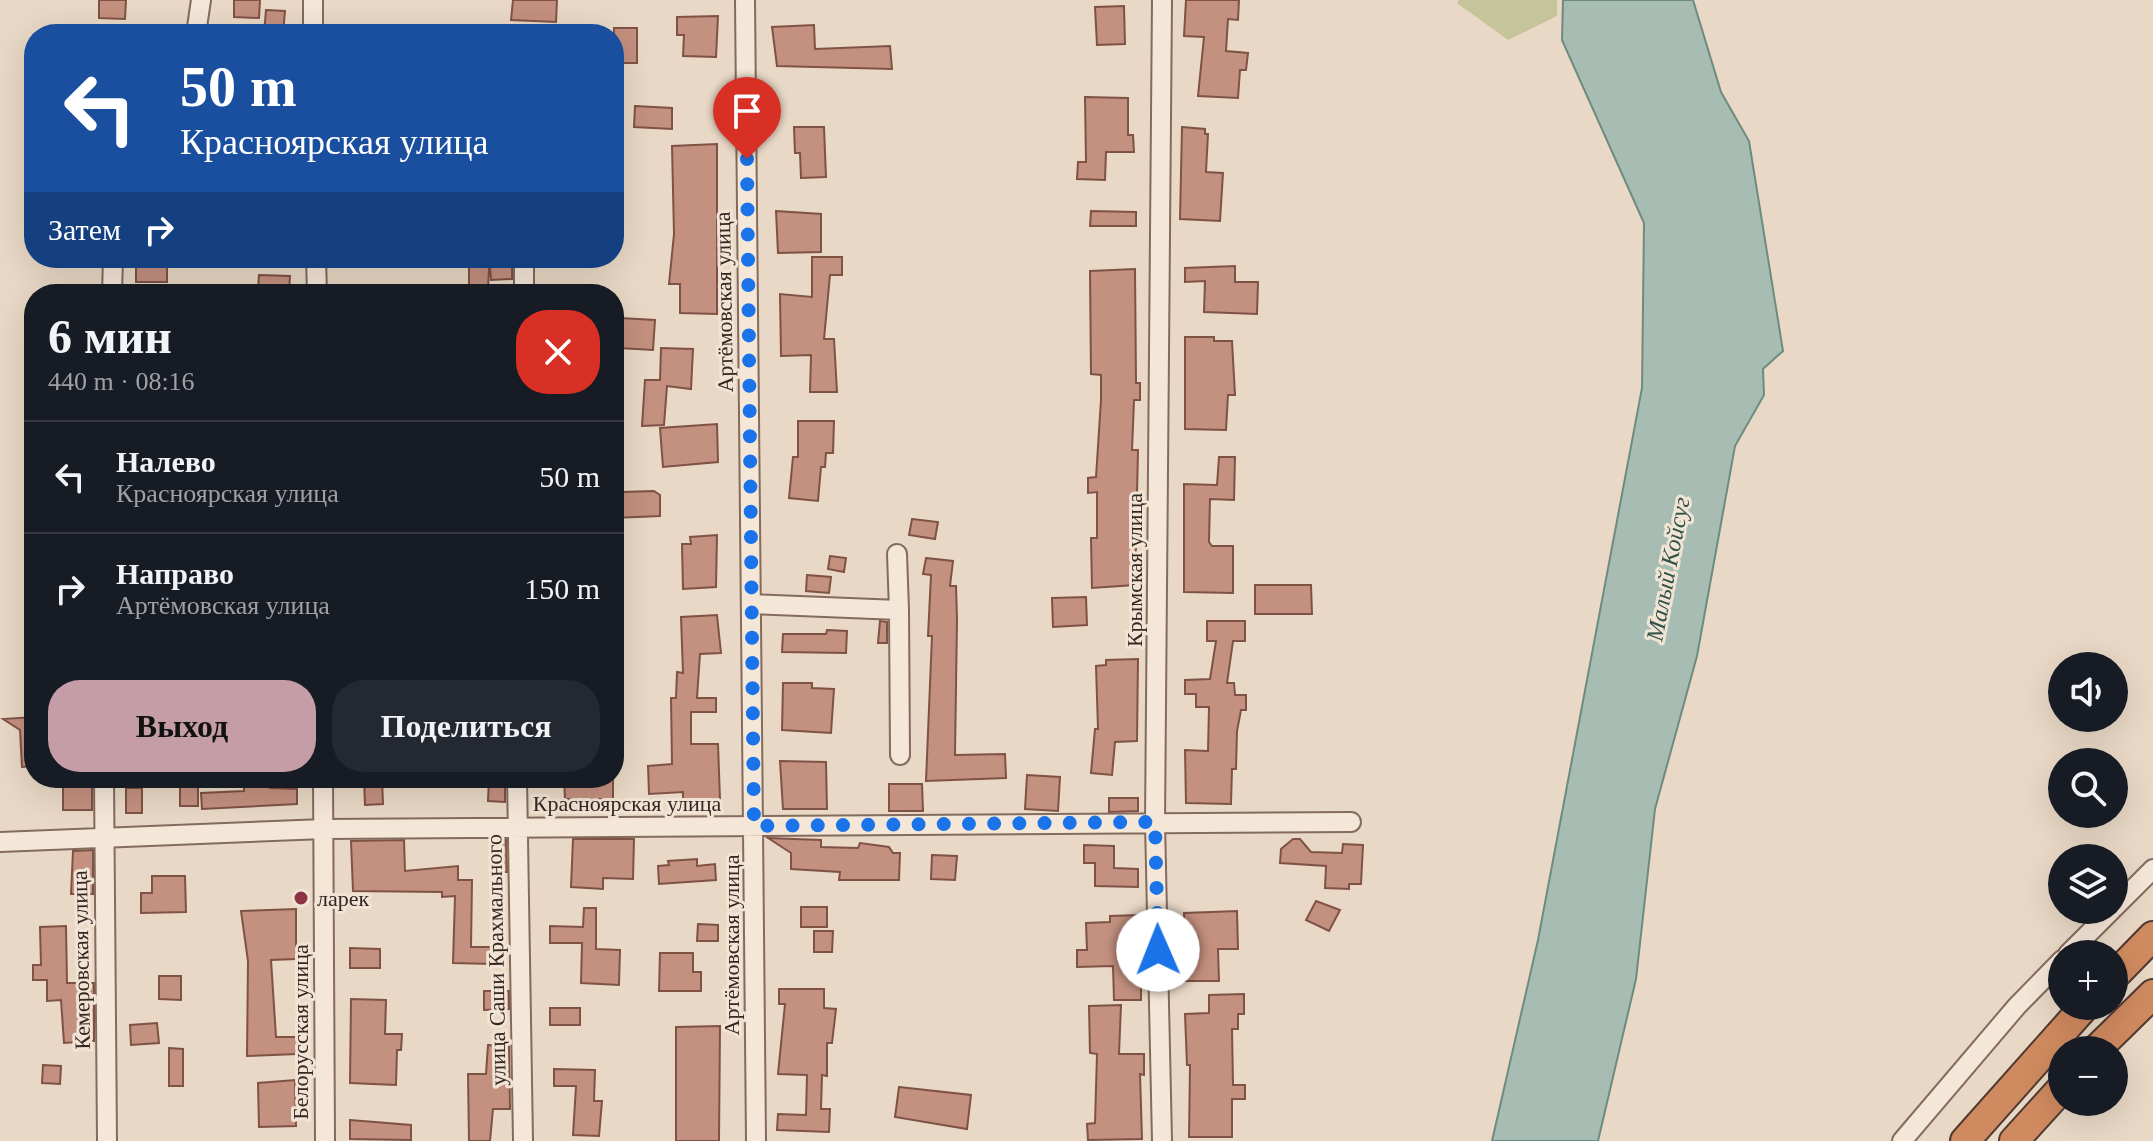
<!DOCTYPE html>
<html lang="ru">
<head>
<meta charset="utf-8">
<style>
	body { margin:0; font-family:"Times New Roman",serif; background:#242831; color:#f1f3f6; height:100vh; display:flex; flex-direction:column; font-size:30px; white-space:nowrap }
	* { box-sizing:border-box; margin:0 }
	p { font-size:26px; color:#9ea1a6 }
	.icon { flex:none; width:44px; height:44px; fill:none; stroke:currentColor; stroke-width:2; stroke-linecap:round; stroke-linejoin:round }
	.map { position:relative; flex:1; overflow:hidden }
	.side { position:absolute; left:24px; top:284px; width:600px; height:504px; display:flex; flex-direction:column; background:#171b24; border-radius:32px; box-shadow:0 8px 32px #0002 }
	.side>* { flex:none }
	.guide { position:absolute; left:24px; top:24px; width:600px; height:244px; border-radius:32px; box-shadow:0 8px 32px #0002; background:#1a4fa0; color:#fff; overflow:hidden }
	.controls { position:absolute; left:2048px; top:652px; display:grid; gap:16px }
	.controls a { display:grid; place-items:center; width:80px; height:80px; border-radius:50%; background:#171b24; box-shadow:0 8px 32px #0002; font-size:40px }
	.pin { position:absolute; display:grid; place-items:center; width:68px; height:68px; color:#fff; margin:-82px -34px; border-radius:50% 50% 50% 0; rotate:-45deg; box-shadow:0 0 8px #0007 }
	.pin .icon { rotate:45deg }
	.me { position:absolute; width:88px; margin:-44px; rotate:359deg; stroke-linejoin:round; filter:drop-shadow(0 0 6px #0008) }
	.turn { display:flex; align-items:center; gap:28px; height:168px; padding:0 24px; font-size:36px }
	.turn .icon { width:104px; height:104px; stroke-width:2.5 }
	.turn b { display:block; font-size:56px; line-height:68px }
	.then { display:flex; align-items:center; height:76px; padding:0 24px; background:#0003; gap:16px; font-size:30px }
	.round { display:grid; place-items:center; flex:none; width:84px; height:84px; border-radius:32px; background:#242831 }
	.head { display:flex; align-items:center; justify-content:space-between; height:136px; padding:0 24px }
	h1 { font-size:48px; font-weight:800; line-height:60px }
	.button { display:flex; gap:16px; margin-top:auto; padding:16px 24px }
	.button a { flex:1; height:92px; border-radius:32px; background:#c49da6; color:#111; font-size:32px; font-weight:800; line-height:92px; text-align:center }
	.button a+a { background:#242831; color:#f1f3f6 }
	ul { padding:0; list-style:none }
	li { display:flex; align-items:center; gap:24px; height:112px; padding:0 24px; border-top:2px solid #363941 }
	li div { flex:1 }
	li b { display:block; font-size:30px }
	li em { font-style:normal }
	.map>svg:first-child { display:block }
</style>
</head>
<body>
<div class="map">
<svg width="2153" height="1141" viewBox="0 0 2153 1141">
	<rect width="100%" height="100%" fill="#e9d8c5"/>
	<path fill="#c6c49a" d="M1459,0H1557V16L1508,40L1457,3Z"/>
	<path fill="#a7bdb3" stroke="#6e8b7f" stroke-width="2" d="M1563,0H1693L1721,92L1749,141L1783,351L1763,369L1764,395L1735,446L1697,656L1655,809L1636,979L1598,1141H1492L1538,940L1642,388L1644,223L1562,40Z"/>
	<path fill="#c4907f" stroke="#7f5246" stroke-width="2" d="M99,0H126L125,19L99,18Z
		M234,0H260L259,18L234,17Z
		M513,0H557L556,22L511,20Z
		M1186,0H1239L1238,20L1228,19L1226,51L1248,53L1246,70H1240L1238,98L1198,96L1204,37L1184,36Z
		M1124,6L1125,44L1097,45L1095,7Z
		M266,10L285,11L283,34H264Z
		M718,16L716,57L683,56L684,35H677V17Z
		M814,25L815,49L890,46L892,69L777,66L772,27Z
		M614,28H637V63H614Z
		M1085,97L1128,98V135H1133L1134,152H1106L1105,180L1077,179L1078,162H1086Z
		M635,106L672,108V129L634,127Z
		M794,127H824L826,177L801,178L800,153H795Z
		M1182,127L1205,129V134H1208L1206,172L1223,173L1220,221L1180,219Z
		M717,144V314L680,313V284H669L674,234L672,146Z
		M776,211L821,214V252L778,253Z
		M1091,211L1136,212V226H1090Z
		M812,257H842V275H830L824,339H834L837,392H810L811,355L781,356L780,294L812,297Z
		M136,264H167V282H136Z
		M512,264V279L491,280L490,266Z
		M1235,266V282H1258L1257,314L1204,312L1205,281L1185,282V268Z
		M469,267H489L488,292H469Z
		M1135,269L1136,383H1140V400H1134L1132,450H1138L1135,585L1092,588L1091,538H1097V492L1088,493V478L1096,477L1101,400V375L1091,374L1090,271Z
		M259,275L290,276L289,292L258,290Z
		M620,318L655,320L653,350L618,348Z
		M1185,337H1214V341H1232L1235,395H1228L1226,430L1185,429Z
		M661,348L693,349L691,389L667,386L664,425L642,426L645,380H660Z
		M798,421H834L833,453H826L825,467H821L818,501L789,498L793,457H798Z
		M717,424L718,462L663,467L660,428Z
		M1219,457H1235L1234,500L1210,499L1209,542L1212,546H1233V593L1184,592V484L1217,485Z
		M654,491L660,495V516L614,518V502L623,501L622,492Z
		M912,519L938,522L935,539L909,535Z
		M717,535L716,587L683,589L682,544H691L690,537Z
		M830,556L846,558L844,572L828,569Z
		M926,558L953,561L950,586H956L957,619L955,755L1005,754L1006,778L926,781L932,636H928L931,575L923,574Z
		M807,575L831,577L829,593L806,591Z
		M1255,585H1311L1312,614H1255Z
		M1086,597L1087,625L1053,627L1052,598Z
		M717,615L721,653L700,654L697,698H716V712H691V744H718L720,800L683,801V792L649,794L648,766L672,764L671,698H676L677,672L683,673L681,617Z
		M880,621L887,622V643H878Z
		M1207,621H1245V641H1233L1227,683H1234L1235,695H1246V710H1241L1237,731L1236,769H1232L1231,804L1186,803L1185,750L1208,751L1209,707H1196V694H1185V680L1210,679L1216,641H1207Z
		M827,630L847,631L846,653L782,652L783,634H826Z
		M1138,659L1137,741L1115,742L1112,775L1091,773L1095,729H1098L1096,666L1106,665V660Z
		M783,683H812V688L834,689L831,733L782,730Z
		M34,717V766L22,767L20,730L3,719Z
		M780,761L826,762L827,809H783Z
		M1027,775L1060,777L1058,811L1025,809Z
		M63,778H92V810H63Z
		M180,778H198V806H180Z
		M244,778H270V788L297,789V804L202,809L201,793L244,791Z
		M364,778H382L383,804L365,805Z
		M489,778H505V802L488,801Z
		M564,778H613V799H565Z
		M889,784H922L923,811H889Z
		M126,788H142V813H126Z
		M1109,798H1138V811L1109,812Z
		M768,838L821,840V847L858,848L860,843L889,847L893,853H900L899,880H839L840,872L791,869V853Z
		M573,839H634L633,879L603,878V889L571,887Z
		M1293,839H1300L1311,852L1342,853L1343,844L1363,845L1361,884H1349V889L1325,888L1326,866L1280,863L1281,849Z
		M404,840L405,871L458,866V880H472L471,947H492L491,964L453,963L455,896L442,897V892L353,891L351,841Z
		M491,840H506L507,872H491Z
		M1084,845L1114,846V868L1138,869V887L1095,886V863H1084Z
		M93,850V894H71L73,851Z
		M932,855L957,856L955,880L931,879Z
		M697,859V866L715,864L716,880L659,884L658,866L669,865L668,861Z
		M152,876H185L186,912L141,913V893H152Z
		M1316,901L1340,910L1329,931L1306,920Z
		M801,907H827V927H801Z
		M584,908H596V949L620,950L619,985L581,983L582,943H550V926L583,927Z
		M296,909V959L271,960L276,1037H297V1054L247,1056L248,961L241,911Z
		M1237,911L1238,949H1218L1219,981H1185L1184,913Z
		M1140,915L1137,983H1141V1000H1114L1113,966L1077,967V950H1087L1086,923L1110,922V916Z
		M698,924L718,925V941H697Z
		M66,926L67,983H94V1041L64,1043L61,1000L47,1001V980H33V965H41L40,927Z
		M814,931H833L832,952H814Z
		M350,948L380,949V968H350Z
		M660,953H693V972H701V991H659Z
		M159,976H181V1000L159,999Z
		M779,989H824V1008L836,1009L832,1043H827V1076L822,1075L821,1109H830L829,1132L777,1130L778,1114L806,1115L807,1075L778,1074L785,1004H779Z
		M484,991H509V1009L484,1010Z
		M1244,994V1014H1238V1029H1232L1233,1085H1245V1099H1232V1137H1189L1190,1065H1187L1185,1014L1209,1013V995Z
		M351,999L386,1000L385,1034H402L401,1050H397L396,1085L350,1083Z
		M1121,1005L1119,1054H1144V1075L1140,1074L1142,1139L1088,1140L1087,1124L1095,1123L1097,1054L1090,1053L1089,1006Z
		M550,1008H580V1025H550Z
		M157,1023L159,1043L131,1045L130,1025Z
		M720,1026L719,1141H676V1027Z
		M488,1045L509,1046L510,1109H493L490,1141H469L468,1074H486Z
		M169,1048L183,1049V1086H169Z
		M43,1065L61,1066L60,1084L42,1083Z
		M554,1069L595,1070L594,1101H602L599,1136L573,1135L576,1086H554Z
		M295,1080L296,1126L259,1127L258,1083Z
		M899,1087L971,1095L967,1129L895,1117Z
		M350,1120L411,1125V1140L350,1139Z"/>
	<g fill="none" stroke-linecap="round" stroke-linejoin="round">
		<g stroke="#836b5d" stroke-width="22">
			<path id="minor" d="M313,0V34
				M745,0L756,1141
				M196,34L201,0
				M316,258L317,294
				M112,294L113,258
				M524,294V258
				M752,604L899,610L897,554
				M899,610L900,755
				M104,778L107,1141
				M323,778L325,1141
				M517,778L523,1141
				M0,842L324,829L1351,822
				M2114,908L2153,869
				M2068,954L2112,910
				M1162,1141L1155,822L1162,0
				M1902,1141L2017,1006L2062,960"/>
		</g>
		<g stroke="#513a31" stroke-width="32">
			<path id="highway" d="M2114,976L2153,936
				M2096,1050L2153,994
				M1965,1141L2085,1006
				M2014,1141L2062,1088"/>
		</g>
		<use href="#minor" stroke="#f5e7d8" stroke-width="18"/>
		<use href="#highway" stroke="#d08a5f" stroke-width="28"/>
	</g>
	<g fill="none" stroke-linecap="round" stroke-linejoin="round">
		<path stroke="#1a73e8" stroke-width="14" stroke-dasharray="0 25.2" d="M747,159L754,826L1155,822L1158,950"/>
	</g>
	<circle fill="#8c3344" stroke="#f2e4d4" stroke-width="3" cx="301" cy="898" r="8"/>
	<g text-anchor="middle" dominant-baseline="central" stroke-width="6" stroke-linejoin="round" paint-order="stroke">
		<g font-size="22" fill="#342620" stroke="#f2e4d4">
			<text transform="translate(724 302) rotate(-91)">Артёмовская улица</text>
			<text transform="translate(1134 570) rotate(-90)">Крымская улица</text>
			<text x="627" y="803">Красноярская улица</text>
			<text transform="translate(731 945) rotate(-90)">Артёмовская улица</text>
			<text transform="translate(81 960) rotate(-91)">Кемеровская улица</text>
			<text transform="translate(496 960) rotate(-91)">улица Саши Крахмального</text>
			<text transform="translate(300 1032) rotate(-90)">Белорусская улица</text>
		</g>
		<g font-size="22" fill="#342620" stroke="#f2e4d4" text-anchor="start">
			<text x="317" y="898">ларек</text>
		</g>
		<g font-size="24" font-style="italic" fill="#30534a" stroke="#f2e4d4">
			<text transform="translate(1668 569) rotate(-79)">Малый Койсуг</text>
		</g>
	</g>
</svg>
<div class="controls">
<a><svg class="icon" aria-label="sound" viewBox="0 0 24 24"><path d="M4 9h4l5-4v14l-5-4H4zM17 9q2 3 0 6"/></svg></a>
<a><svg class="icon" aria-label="search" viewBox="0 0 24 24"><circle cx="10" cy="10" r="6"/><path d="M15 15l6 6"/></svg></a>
<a><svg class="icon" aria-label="layers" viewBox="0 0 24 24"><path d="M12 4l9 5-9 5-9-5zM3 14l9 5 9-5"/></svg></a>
<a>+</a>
<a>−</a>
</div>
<div class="pin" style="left:747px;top:159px;background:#d93025"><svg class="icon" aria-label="arrive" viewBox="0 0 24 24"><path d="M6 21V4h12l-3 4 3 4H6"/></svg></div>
<svg class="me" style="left:1158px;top:950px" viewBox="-20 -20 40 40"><circle r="19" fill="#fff"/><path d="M0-13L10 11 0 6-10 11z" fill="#1a73e8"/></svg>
<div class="guide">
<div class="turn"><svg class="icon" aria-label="left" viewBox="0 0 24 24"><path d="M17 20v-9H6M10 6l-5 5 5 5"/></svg><div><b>50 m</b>Красноярская улица</div></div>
<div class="then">Затем<svg class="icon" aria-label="right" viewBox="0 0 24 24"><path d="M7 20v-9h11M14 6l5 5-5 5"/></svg></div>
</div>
<section class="side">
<div class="head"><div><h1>6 мин</h1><p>440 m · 08:16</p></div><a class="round" style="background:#d93025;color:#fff"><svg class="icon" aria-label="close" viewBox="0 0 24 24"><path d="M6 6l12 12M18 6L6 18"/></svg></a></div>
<ul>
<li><svg class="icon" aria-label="left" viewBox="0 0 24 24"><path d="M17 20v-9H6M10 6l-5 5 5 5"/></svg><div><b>Налево</b><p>Красноярская улица</p></div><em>50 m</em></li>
<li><svg class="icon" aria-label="right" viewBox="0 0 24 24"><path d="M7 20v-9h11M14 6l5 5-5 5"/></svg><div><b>Направо</b><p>Артёмовская улица</p></div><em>150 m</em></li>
</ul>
<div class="button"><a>Выход</a><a>Поделиться</a></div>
</section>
</div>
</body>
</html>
